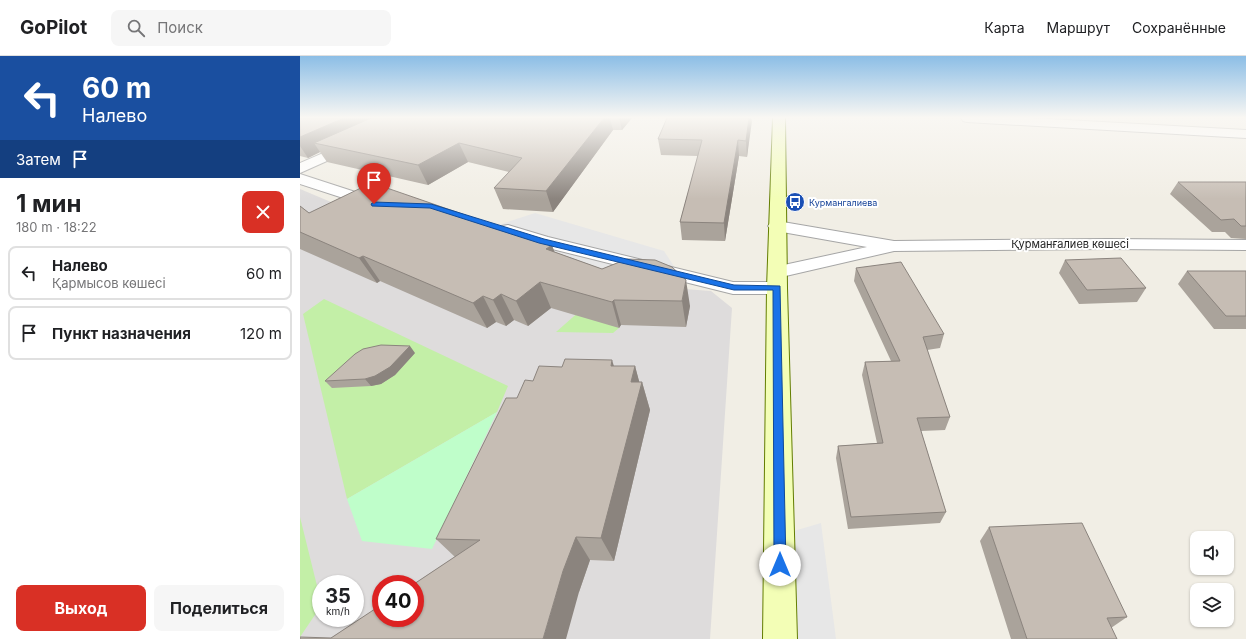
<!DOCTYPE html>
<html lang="ru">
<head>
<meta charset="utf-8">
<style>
	body { margin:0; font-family:Inter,sans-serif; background:#f6f6f6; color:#202124; height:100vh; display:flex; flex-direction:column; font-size:15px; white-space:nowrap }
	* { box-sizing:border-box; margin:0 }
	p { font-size:13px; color:#757577 }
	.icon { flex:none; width:22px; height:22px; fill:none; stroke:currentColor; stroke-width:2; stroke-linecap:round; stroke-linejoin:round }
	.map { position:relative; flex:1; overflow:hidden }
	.sheet { display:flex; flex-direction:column; background:#fff; width:300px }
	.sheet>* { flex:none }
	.hud { background:#1a4fa0; color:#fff; overflow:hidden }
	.fabs { position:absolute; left:890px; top:475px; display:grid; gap:8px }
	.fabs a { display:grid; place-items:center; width:44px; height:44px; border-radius:8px; background:#fff; box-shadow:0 1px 3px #0004; font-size:20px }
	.speed { position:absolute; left:12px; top:519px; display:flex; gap:8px; font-size:20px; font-weight:700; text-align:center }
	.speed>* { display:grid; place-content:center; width:52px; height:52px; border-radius:50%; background:#fff; box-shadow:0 1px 3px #0004; line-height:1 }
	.speed small { font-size:10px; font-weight:400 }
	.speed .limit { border:6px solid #d22; background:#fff; color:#111 }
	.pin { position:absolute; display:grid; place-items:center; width:34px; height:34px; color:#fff; margin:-41px -17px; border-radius:50% 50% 50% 0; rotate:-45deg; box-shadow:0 0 4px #0007 }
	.pin .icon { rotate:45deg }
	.me { position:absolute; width:44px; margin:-22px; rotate:0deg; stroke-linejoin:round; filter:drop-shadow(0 0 3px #0008) }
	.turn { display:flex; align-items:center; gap:14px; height:84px; padding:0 16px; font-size:18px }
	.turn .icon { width:52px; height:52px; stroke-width:2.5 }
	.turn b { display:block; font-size:28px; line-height:34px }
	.then { display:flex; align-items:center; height:38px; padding:0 16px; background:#0003; gap:8px; font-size:15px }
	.round { display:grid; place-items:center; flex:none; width:42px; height:42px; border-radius:8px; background:#f6f6f6 }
	.summary { display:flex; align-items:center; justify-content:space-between; height:68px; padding:0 16px }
	h1 { font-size:24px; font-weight:700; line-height:30px }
	.cta { display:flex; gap:8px; margin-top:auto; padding:8px 16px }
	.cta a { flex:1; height:46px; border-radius:8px; background:#d93025; color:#fff; font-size:16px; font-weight:700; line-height:46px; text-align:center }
	.cta a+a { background:#f6f6f6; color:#202124 }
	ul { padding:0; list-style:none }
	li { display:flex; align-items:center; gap:12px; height:54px; margin:0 8px 6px; padding:0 8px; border:2px solid #e0e0e0; border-radius:8px }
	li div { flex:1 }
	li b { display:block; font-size:15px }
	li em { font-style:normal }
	header { display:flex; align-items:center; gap:24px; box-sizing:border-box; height:56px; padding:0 20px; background:#fff; border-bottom:1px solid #e0e0e0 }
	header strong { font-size:19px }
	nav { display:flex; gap:22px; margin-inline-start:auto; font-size:14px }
	.search { width:280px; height:36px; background:#f6f6f6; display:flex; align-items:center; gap:10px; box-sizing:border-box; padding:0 14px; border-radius:8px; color:#757577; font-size:15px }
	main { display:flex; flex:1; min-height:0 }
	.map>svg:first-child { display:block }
</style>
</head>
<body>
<header>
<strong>GoPilot</strong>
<div class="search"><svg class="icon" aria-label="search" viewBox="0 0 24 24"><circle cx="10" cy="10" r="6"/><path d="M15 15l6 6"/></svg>Поиск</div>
<nav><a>Карта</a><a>Маршрут</a><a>Сохранённые</a></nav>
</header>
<main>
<section class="sheet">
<div class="hud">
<div class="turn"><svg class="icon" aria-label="left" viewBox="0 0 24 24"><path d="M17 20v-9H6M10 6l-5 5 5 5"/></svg><div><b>60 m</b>Налево</div></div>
<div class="then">Затем<svg class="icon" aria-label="arrive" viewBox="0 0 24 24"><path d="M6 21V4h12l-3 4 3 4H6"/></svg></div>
</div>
<div class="summary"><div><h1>1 мин</h1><p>180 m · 18:22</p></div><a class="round" style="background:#d93025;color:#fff"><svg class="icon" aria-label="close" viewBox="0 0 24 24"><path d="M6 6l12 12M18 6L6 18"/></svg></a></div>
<ul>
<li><svg class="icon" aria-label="left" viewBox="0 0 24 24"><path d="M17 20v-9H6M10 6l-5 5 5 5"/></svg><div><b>Налево</b><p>Қармысов көшесі</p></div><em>60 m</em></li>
<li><svg class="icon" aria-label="arrive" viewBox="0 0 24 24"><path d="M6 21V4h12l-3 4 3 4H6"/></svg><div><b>Пункт назначения</b></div><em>120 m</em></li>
</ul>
<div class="cta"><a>Выход</a><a>Поделиться</a></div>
</section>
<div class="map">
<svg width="946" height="583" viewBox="0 0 946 583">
	<rect width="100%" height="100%" fill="#f1eee5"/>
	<path fill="#dedcdc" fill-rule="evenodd" d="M0,133L50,154L384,233L411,235L432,252L410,583H0ZM21,528H55V562H21ZM81,528H115V562H81Z"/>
	<path fill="#c3efa7" d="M298,239L319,272L313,277L256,276Z
		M24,243L208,330L197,356L47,443L3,258Z
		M0,461L21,546V550L0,581Z"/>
	<path fill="#bffeca" d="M197,356L132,493L62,485L47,443Z"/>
	<path fill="#e7e7e7" d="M235,157L364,195L379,218L338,225L184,179L195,170Z
		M521,467L536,583H480V479Z"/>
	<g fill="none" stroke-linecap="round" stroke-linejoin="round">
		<g stroke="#a6a6a6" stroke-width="2">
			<path id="street" d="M661,62H731L946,74V82L667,66L663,65Z
				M51,85L56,86L58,89L56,92L0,117V107Z
				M0,118L83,145L85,148L83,151L77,153L0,128Z
				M477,165L594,185L808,183L946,184V194L808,193L594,195L477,222L470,220L468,216L470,212L567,191L471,174L468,170L471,166Z
				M208,169L248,181L433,226H477L484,228L487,232L484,236L477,238H433L236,189L202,178L199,174L202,170Z"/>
		</g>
		<g stroke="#637d00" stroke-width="2">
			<path id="secondary" d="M473,62H485L487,232L497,583H463L467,232Z"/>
		</g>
		<use href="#street" fill="#fff" fill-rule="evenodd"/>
		<use href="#secondary" fill="#f3feb6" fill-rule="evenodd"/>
	</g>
	<path fill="#aaa39b" d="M0,62H332L322,74H313L253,156L203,153L194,132L209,116L168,106L128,129L27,106L20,96L8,102L0,100Z
		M367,62H451L447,101L439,100L425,185L382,184L380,166L398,100L361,99L358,83Z
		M878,126H946V183L931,182L925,176H912L870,138Z
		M0,150L9,157L255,196L302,213L327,203L390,250L386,271L321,269L319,272L251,252L228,270L214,264L206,270L196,266L187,272L80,225L77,227L0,193Z
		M765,204L846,232L837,246L779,248L759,217Z
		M556,212L644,278L640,292L627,294L650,361L645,374L621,375L646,456L640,467L548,473L536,402L538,390L577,387L562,319L565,306L591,305L554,225Z
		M887,215H946V273H914L878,228Z
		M115,297L95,319L81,328L71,330L32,332L25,325Z
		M314,310H335L339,326H342L350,354L314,505L290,504L279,536L31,582L155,501L136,483L217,342L233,325L262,311Z
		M689,471L827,561L811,572L817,583H711L680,485Z"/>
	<path fill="#8b847e" d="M44,62H90L14,87L20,96L8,102L0,90V81Z
		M304,62H310L313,74L253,156L246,135Z
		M319,62H332L322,74Z
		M449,62H451L452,65L447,101L446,85Z
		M438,84L439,100L425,185L424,167Z
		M159,87L168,106L128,129L118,109Z
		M252,189L261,214L246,193Z
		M63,200L80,225L77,227L59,202Z
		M386,224L390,250L386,271L382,245Z
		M240,226L251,252L228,270L216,245Z
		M201,238L214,264L206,270L193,244Z
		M183,240L196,266L187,272L173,247Z
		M314,244L321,269L319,272L312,246Z
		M110,290L115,297L95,319L81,328L71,330L65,323Z
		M312,304L321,332L311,310Z
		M335,310L341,332L342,326L350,354L314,505L301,482L331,326Z
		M276,481L290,504L279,536L266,583H243L263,515Z"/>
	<path fill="#c6bdb4" stroke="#8b847e" d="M0,62H44L0,81Z
		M71,62H304L246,135L194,132L222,102L159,87L118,109L14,87Z
		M367,62H449L446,85L438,84L424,167L380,166L402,84L358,83Z
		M878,126H946V170H941L934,163L921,164Z
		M65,130L84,131L252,189L246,193L302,213L327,203L355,204L372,211L386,224L382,245L314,244L312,246L240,226L216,245L201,238L193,244L183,240L173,247L63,200L59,202L0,176V150L9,157Z
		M821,202L846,232L787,234L765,204Z
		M601,206L644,278L623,281L650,361L617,362L646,456L551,461L538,390L583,387L565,306L600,305L556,212Z
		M887,215H946V260H926Z
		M81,289L110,290L90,311L75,320L65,323L25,325L55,298L63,293Z
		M265,303L312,304L311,310H335L331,326H342L301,482L276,481L263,515L243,583H0V581L31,582L81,549V562H115V528H114L180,484L136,483L206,342H217L225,324L233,325L239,310L262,311Z
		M782,467L827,561L807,562L817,583H727L689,471Z"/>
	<linearGradient id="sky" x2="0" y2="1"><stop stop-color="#8cbee6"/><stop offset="0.43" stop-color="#f9f7f3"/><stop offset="1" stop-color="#f9f7f3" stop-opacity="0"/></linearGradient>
	<rect width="946" height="143" fill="url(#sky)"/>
	<path fill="#1a73e8" stroke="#114b97" d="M74,146L131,148L244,183L434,229L480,230L486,509L485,513L480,515L475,513L474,509L473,234H434L239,187L130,152L72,150L71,148Z"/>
	<defs>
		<g id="bus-disc" transform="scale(1)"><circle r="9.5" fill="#1a4fb4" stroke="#fff"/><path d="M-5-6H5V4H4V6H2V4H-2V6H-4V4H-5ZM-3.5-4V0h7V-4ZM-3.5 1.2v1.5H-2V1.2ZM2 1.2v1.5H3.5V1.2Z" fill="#fff"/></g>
	</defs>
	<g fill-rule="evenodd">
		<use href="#bus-disc" x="495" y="146"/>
	</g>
	<g text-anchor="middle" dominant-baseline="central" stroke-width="4" stroke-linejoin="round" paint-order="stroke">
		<g font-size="9" fill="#164399" stroke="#fff" text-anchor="start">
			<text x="509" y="146">Курмангалиева</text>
		</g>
		<g font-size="11" fill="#1f1f1f" stroke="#fff">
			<text x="770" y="188">Қурманғалиев көшесі</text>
		</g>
	</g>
</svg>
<div class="fabs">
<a><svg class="icon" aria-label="sound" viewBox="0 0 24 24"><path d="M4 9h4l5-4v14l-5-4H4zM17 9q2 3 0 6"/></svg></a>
<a><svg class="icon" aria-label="layers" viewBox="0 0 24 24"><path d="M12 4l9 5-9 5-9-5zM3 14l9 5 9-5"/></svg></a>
</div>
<div class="speed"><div>35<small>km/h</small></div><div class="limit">40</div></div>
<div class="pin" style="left:74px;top:148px;background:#d93025"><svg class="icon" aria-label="arrive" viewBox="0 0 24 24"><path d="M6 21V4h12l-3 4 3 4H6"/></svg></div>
<svg class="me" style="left:480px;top:509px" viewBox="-20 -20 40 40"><circle r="19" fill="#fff"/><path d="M0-13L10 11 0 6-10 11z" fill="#1a73e8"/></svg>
</div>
</main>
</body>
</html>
